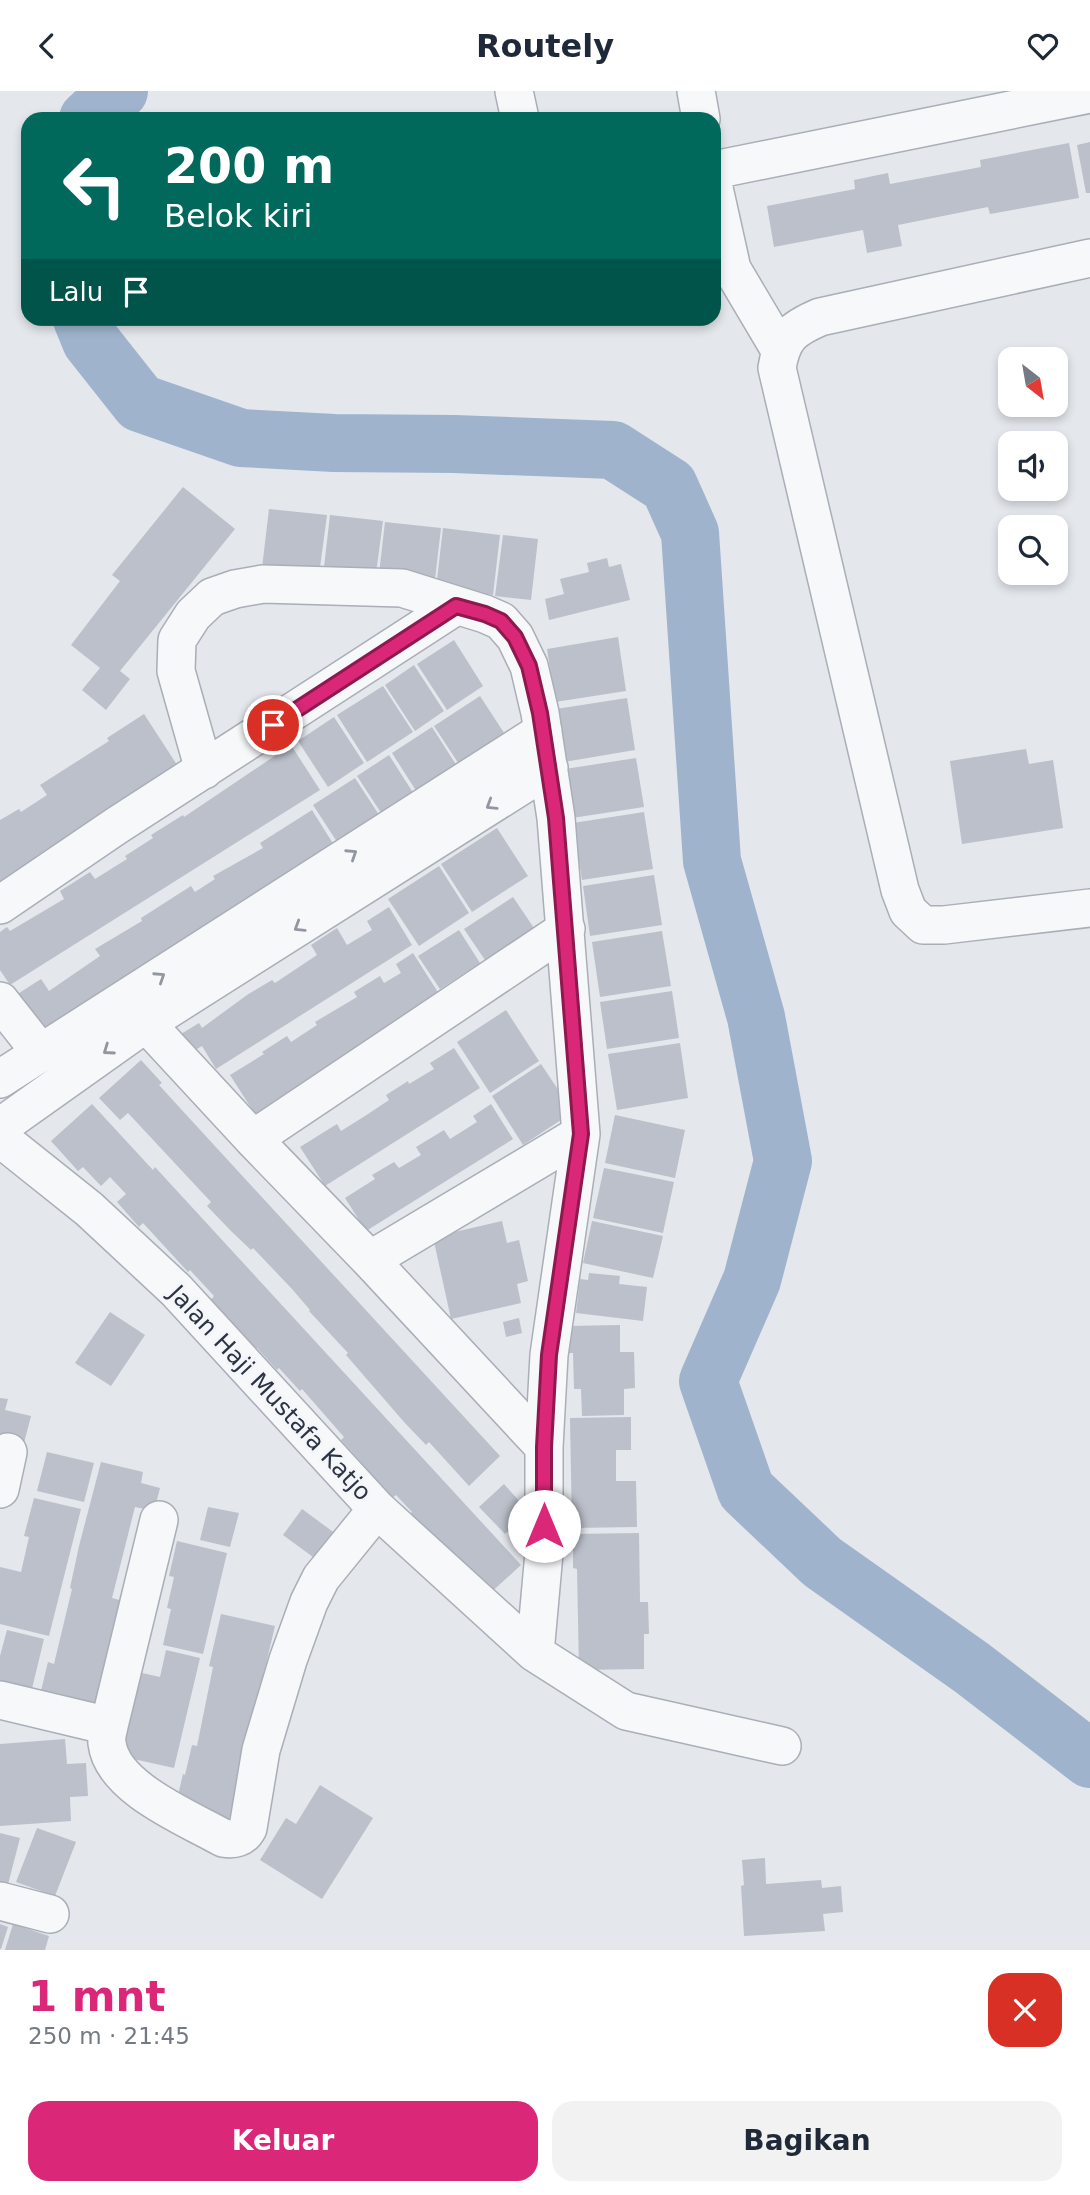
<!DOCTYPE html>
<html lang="id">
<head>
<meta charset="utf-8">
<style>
	body { margin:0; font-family:"DejaVu Sans",sans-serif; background:#f2f2f3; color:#1f2937; height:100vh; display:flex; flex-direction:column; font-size:26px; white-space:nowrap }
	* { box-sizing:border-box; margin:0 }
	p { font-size:23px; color:#747a83 }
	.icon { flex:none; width:38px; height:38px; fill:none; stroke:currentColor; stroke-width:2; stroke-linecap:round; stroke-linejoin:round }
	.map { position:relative; height:1859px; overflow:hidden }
	.details { display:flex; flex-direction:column; background:#fff; flex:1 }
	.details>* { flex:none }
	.hud { position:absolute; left:21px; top:21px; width:700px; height:214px; border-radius:21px; box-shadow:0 4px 10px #0003; background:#00695c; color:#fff; overflow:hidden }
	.needle { width:46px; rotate:149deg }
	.buttons { position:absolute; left:998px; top:256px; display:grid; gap:14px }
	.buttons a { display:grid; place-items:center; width:70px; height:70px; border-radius:14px; background:#fff; box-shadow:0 4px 10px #0003; font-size:35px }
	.pin { position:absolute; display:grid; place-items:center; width:60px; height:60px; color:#fff; margin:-30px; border:4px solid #fff; border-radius:50%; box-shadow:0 2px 7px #0007 }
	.me { position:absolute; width:77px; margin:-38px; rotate:0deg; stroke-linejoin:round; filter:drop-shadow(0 0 5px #0008) }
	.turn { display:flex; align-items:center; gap:24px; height:147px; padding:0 28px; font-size:32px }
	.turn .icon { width:91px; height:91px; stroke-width:2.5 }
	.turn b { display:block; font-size:49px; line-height:60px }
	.then { display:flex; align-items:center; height:66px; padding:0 28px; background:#0003; gap:14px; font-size:26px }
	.round { display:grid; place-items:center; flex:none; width:74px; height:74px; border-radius:21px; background:#f2f2f3 }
	.head { display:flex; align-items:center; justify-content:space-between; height:119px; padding:0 28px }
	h1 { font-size:42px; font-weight:700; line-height:52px; color:#db2777 }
	.primary-button { display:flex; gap:14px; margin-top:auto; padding:14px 28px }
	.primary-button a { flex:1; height:80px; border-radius:21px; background:#db2777; color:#fff; font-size:28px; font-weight:700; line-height:80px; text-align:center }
	.primary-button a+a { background:#f2f2f3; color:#1f2937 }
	header { display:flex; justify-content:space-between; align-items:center; height:91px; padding:0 28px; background:#fff; font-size:32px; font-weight:700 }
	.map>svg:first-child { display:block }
</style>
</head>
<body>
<header><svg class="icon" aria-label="back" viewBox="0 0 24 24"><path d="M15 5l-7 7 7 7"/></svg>Routely<svg class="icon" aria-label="heart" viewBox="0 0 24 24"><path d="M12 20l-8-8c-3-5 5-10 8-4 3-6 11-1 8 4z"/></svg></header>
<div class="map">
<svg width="1090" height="1859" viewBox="0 0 1090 1859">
	<rect width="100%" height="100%" fill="#e4e7ec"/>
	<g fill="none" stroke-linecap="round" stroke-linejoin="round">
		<path stroke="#9fb4cc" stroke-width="58" d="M88,28L119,0
			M82,228L91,250L140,312L241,347L334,352L454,353L613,359L669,395L690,442L712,770L756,926L783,1070L752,1189L708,1290L746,1399L822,1471L972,1577L1090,1668"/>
	</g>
	<path fill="#bbc0ca" d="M1090,51V102H1086L1077,54Z
		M1069,52L1079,107L990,123L988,116L898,134L902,155L867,162L863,139L774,156L767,115L855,98L854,89L888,82L890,93L981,76L980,69Z
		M183,396L235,438L120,580L130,588L106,619L82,599L100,577L71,554L120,490L112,484Z
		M269,418L327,424L319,484L262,477Z
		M330,424L383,430L375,490L323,485Z
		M385,431L441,437L434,497L378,491Z
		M443,437L500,444L493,504L436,497Z
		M503,444L538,448L531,509L495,505Z
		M607,467L609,476L621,473L630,509L549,529L545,508L564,503L560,488L589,481L587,472Z
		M618,546L626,600L555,611L547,558Z
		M454,549L483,595L447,619L417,573Z
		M414,574L444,620L415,640L385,594Z
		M383,595L413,641L367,671L337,624Z
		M480,605L510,651L464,681L434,635Z
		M627,607L635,659L564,671L556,618Z
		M144,623L181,680L0,794V729L19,718L21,721L47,704L40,694L109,650L107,647Z
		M334,626L364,672L328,696L298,650Z
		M432,636L462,683L422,709L392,662Z
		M291,654L320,699L10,894L0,879V841L7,836L10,840L64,808L60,800L90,781L95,788L127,768L125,765L153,747L151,744L183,724L184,726Z
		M1026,658L1029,673L1053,669L1063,737L962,753L950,670Z
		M389,664L419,711L387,731L357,685Z
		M636,667L644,716L572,727L565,678Z
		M355,687L385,733L343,760L313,714Z
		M312,719L337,759L42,952L13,906L41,888L49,900L100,865L95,858L142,830L141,827L191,795L195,801L215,788L213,785L263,757L260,752Z
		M644,721L653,778L582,789L573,732Z
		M497,737L528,785L472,821L441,773Z
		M439,775L469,822L419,855L388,808Z
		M654,784L662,834L590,845L583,795Z
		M513,806L534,837L485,869L464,838Z
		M389,816L412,854L216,978L202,955L192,961L181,943L199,932L202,937L247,904L272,889L275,892L317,864L311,854L337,837L347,854L372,839L367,830Z
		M459,839L480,872L440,898L418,865Z
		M662,840L671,895L600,906L592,851Z
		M413,862L441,906L255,1023L230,984L264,963L262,961L287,945L291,951L317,934L315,931L357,906L354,901L380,885L384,892L401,882L396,873Z
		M672,900L679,947L607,958L600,911Z
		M506,919L539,970L490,1002L457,951Z
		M680,952L688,1007L617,1019L608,963Z
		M454,957L480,997L325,1095L300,1056L337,1033L341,1040L365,1025L389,1009L386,1004L408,990L409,993L434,978L430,972Z
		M141,969L162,992L159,994L180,1017L500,1365L469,1395L429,1351L426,1354L404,1331L346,1264L348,1262L309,1220L310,1219L292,1198L253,1157L251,1159L231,1140L207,1115L211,1111L128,1022L120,1029L99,1007Z
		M541,973L573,1021L523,1054L492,1005Z
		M92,1013L153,1079L155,1076L521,1474L486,1506L409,1424L412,1421L396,1404L391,1408L365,1380L367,1378L341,1349L344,1346L302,1298L300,1300L279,1277L277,1279L257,1257L253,1260L208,1212L214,1205L190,1179L188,1181L143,1132L139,1136L117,1111L126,1103L110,1086L101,1095L83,1076L78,1080L51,1050Z
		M491,1013L513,1048L366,1140L345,1107L375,1088L372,1084L394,1071L399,1077L421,1064L416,1056L444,1039L450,1048L477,1031L473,1025Z
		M615,1024L685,1039L675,1087L605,1072Z
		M604,1077L674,1091L663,1142L593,1127Z
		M502,1130L507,1152L519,1149L528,1190L517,1193L521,1212L451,1228L433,1146Z
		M592,1130L663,1145L653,1187L583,1172Z
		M589,1182L620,1185L619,1193L647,1196L643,1230L576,1222L580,1188L588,1189Z
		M110,1221L145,1244L111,1295L75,1272Z
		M519,1227L522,1242L506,1246L503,1231Z
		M620,1234V1261H634L635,1297L624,1298V1324L582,1325L581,1298H574L573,1262H569V1235Z
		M0,1307L8,1308L5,1319L31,1325L24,1352L0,1346Z
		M631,1326V1359H616V1390H636L637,1436L572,1437L570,1327Z
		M47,1361L94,1372L84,1411L37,1400Z
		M101,1371L143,1381L141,1392L160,1397L154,1420L135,1416L112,1507L127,1511L99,1623L39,1608L48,1571L54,1573L72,1498L70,1497L79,1455Z
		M504,1393L529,1421L505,1443L479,1416Z
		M34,1407L81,1418L49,1545L0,1533V1476L21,1481L29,1446L24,1445Z
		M208,1416L239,1422L230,1456L200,1449Z
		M302,1418L336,1443L317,1469L283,1444Z
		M639,1442L640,1511H648L649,1543H644V1578L579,1579L577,1478L573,1477V1443Z
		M177,1450L227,1462L203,1563L163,1554L171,1518L167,1517L174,1486L169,1485Z
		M221,1523L275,1535L229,1729L175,1717L183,1683L185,1684L192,1654L197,1655L213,1576L209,1575Z
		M7,1539L44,1548L30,1606L0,1599V1565Z
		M166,1559L200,1567L174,1677L120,1665L142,1582L160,1586Z
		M65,1648L67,1673L86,1672L88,1705L70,1706L71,1730L0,1735V1653Z
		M320,1694L373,1727L322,1808L260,1769L286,1727L296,1733Z
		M37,1737L76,1751L55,1805L16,1791Z
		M0,1742L20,1747L5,1805L0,1804Z
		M765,1767L766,1793L821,1789L822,1797L841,1795L843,1821L823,1823L825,1840L744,1845L741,1795L744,1794L742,1769Z
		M0,1833L8,1836L1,1858H0Z
		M13,1833L49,1845L45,1859H5Z"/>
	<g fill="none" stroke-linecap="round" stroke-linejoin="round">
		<g stroke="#a9aeb7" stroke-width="40">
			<path id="street" d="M514,0L520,28
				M696,0L701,28
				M714,79L1090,3
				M714,97L732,178L780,259
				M1090,167L820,226C792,238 782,246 777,277L900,799L908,820L923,834H944L1090,817
				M0,814L116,735L456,515
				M0,910L41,962
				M129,914L253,1048L566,838
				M0,988L543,640
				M0,1036L145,933L549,677
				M0,1047L89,1118L176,1199L377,1418L535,1562L544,1462V1356L549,1264L581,1043L556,727L540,622L529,575L515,546L501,530L485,523L402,497L263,493L235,498L212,506L193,524L177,549L176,580L204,679
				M253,1048L370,1169L544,1356
				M370,1169L581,1043
				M0,1398L8,1361
				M535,1562L626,1620L782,1655
				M0,1609L109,1635C108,1640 106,1647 107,1652C112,1697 188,1727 223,1747C234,1749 243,1747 248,1737L261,1659L288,1569L309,1511L321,1487L377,1418
				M109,1635L159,1429
				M0,1810L50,1823"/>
		</g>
		<use href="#street" stroke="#f7f8fa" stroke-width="37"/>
	</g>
	<defs><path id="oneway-chevron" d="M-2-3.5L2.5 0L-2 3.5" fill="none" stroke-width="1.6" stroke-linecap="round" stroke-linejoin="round" transform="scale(1.75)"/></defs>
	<g stroke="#9196a0">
		<use href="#oneway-chevron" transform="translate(491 714) rotate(148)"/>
		<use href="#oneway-chevron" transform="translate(352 763) rotate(-33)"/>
		<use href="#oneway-chevron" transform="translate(299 836) rotate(148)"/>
		<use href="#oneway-chevron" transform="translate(160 886) rotate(-33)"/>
		<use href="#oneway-chevron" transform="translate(108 959) rotate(145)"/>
	</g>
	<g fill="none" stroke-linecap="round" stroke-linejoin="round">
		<g stroke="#8e194d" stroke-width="18">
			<path id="route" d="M273,634L456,515L485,523L501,530L515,546L529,575L540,622L556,727L581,1043L549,1264L544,1356V1435"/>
		</g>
		<use href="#route" stroke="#db2777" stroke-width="12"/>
	</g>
	<g text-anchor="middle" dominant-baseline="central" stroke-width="6" stroke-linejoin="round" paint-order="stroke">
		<g font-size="24" fill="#2b3445" stroke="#f4f6f9">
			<text transform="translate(270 1302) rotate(47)">Jalan Haji Mustafa Katjo</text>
		</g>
	</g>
</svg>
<div class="buttons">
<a><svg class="needle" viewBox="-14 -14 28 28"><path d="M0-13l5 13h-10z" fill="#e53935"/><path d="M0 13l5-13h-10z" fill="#747a83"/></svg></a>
<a><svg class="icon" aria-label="sound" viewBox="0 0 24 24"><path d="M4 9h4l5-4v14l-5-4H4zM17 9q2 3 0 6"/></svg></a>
<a><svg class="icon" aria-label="search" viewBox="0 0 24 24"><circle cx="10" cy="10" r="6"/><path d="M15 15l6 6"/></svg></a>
</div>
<div class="pin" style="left:273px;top:634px;background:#d93025"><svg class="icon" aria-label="arrive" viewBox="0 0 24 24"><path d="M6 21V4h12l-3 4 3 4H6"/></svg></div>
<svg class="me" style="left:544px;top:1435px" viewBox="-20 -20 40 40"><circle r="19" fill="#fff"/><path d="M0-13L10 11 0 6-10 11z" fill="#db2777"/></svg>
<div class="hud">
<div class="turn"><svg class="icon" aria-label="left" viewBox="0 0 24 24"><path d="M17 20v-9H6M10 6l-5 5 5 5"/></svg><div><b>200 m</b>Belok kiri</div></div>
<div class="then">Lalu<svg class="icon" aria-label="arrive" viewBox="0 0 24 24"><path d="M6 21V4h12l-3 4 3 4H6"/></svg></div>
</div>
</div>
<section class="details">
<div class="head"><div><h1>1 mnt</h1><p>250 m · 21:45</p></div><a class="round" style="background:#d93025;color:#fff"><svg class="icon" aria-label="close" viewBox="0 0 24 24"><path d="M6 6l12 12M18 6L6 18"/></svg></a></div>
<div class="primary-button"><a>Keluar</a><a>Bagikan</a></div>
</section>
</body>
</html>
